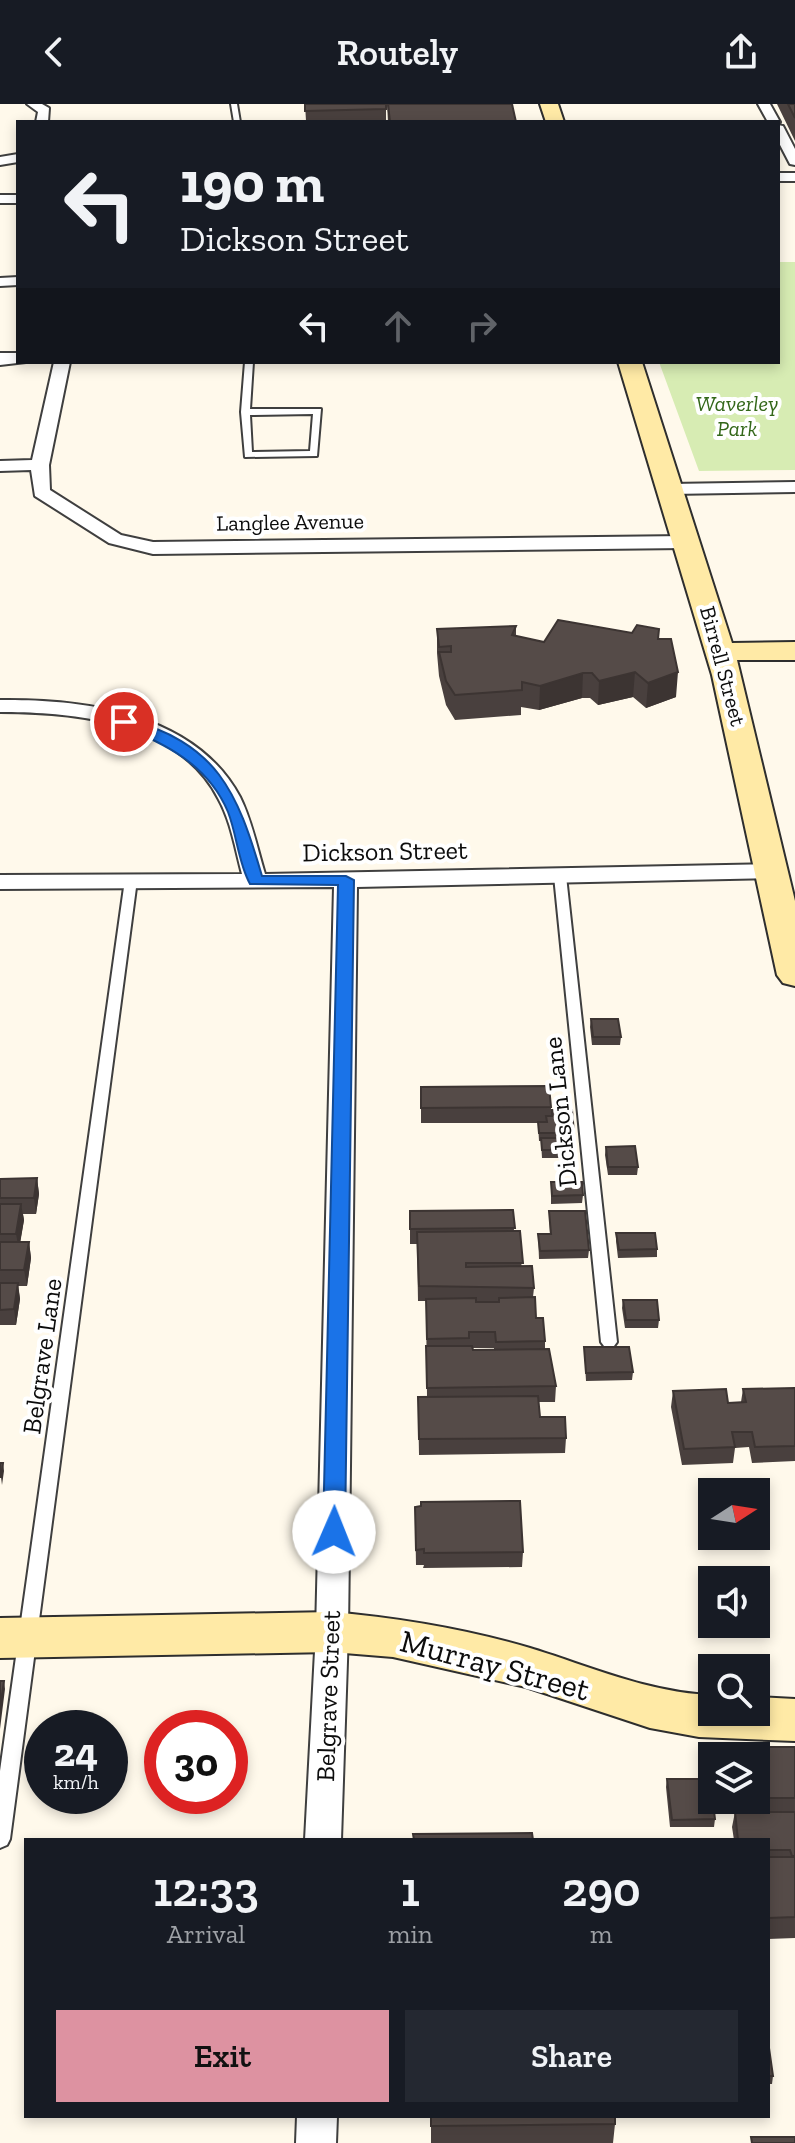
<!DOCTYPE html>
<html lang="en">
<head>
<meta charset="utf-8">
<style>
	body { margin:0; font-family:"Zilla Slab",serif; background:#242831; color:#f1f3f6; height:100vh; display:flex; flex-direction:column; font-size:30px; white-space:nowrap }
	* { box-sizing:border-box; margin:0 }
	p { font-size:26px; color:#9ea1a6 }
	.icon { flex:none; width:44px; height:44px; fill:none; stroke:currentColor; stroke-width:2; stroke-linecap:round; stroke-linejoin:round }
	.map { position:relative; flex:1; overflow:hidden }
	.drawer { position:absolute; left:24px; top:1734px; width:746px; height:280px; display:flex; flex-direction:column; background:#171b24; border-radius:0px; box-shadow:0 4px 12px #0003 }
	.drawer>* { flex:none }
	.top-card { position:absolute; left:16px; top:16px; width:764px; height:244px; border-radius:0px; box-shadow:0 4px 12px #0003; background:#171b24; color:#f1f3f6; overflow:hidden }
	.needle { width:52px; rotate:78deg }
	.tools { position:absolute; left:698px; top:1374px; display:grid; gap:16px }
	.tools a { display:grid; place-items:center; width:72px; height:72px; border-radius:0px; background:#171b24; box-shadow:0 4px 12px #0003; font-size:40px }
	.speed { position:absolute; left:24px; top:1606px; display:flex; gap:16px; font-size:40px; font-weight:700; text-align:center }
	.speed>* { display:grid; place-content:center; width:104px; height:104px; border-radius:50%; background:#171b24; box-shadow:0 4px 12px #0003; line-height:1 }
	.speed small { font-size:20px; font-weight:400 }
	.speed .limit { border:12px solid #d22; background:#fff; color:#111 }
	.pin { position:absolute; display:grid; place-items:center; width:68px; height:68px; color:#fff; margin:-34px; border:4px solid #fff; border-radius:50%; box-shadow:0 2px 8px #0007 }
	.me { position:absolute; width:88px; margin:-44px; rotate:1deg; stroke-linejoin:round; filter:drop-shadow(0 0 6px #0008) }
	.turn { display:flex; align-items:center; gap:28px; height:168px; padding:0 32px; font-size:36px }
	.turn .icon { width:104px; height:104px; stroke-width:2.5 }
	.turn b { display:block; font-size:56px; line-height:68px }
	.lanes { display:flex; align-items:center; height:76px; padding:0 32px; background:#0003; justify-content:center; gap:40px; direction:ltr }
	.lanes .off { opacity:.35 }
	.eta { display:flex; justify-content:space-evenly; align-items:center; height:136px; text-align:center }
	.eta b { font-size:48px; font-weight:600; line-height:56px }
	.action { display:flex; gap:16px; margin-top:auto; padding:16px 32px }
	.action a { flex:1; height:92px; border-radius:0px; background:#dd92a1; color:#111; font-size:32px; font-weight:600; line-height:92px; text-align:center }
	.action a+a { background:#242831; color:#f1f3f6 }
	header { display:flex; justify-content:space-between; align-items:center; height:104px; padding:0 32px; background:#171b24; font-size:36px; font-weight:600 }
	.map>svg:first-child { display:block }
</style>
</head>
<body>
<header><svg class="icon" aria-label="back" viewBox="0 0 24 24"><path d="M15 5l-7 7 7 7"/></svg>Routely<svg class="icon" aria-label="share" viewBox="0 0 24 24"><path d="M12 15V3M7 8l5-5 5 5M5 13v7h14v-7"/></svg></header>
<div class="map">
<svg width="795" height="2039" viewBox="0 0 795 2039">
	<rect width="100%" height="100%" fill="#fff9eb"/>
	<path fill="#d7ecb3" d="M778,158H795V366L699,367L659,258H778Z"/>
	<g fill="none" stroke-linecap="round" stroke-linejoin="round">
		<g stroke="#3f3f3f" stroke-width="4">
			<path id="service" d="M231,0H237L240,18H234Z
				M245,258H253L250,305H321L317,352L245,353L241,308ZM313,310L310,347L252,348L250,311Z
				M560,768L566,772L617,1238L614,1242H604L601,1238L554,772Z
				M131,772L137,776L10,1735L7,1741L0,1744V1667L125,776Z"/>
		</g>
		<g stroke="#3f3f3f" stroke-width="4">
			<path id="minor" d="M27,0H42L49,4L48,18H36L38,8Z
				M758,0H770L780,18L779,21L768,18Z
				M778,21L783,22L795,45V61L790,60L778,37Z
				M18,50V58L0,61V53Z
				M778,69H795V77H778Z
				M0,91H18V99H0Z
				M18,173V181L0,182V174Z
				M54,258H70L49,361L50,386L121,431L153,438L686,432L695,438L686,444L153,450L109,439L35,392L31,366L0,367V357L32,356Z
				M795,378V388L670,390L661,385L670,380Z
				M0,596C85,595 195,609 240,693C252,717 257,744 265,770L771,760L782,767L771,774L357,783L348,1528L341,1736H305L316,1528L334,783L0,785V771L242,770C235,744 231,717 218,694C179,618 75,608 0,608Z
				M297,2012H337L336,2039H296Z"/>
		</g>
		<g stroke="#3f3f3f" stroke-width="4">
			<path id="tertiary" d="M0,249H18V258H26L0,261Z"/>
		</g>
		<g stroke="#2e2e2e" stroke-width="4">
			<path id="secondary" d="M540,0H558L564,18H546Z
				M618,258H642L732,539L795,538V556H737L795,797V882L783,879L777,871L712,571Z
				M332,1508C398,1514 466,1525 530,1544C589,1562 649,1589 712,1591V1608H756V1593L795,1595V1637L699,1633L650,1624L526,1583L393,1553L332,1548L0,1554V1514Z"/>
		</g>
		<use href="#service" fill="#fff" fill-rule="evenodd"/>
		<use href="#minor" fill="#fff" fill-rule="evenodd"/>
		<use href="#tertiary" fill="#fff" fill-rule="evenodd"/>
		<use href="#secondary" fill="#ffeaa6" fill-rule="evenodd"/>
	</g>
	<path fill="#49403e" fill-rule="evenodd" d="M305,0L386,5V16L306,17Z
		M387,0H512L516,18H388Z
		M777,0H795V37Z
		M516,522V532L544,538L658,535L676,593L646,604L633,593L598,601L590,594H582L539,606L521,603V611L455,616L446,601L439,572L437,549V525Z
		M591,915L621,933L620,941H592L590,923Z
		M421,983L551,1003V1012L574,1029V1054H542L541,1037H539L538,1019H421Z
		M606,1043L638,1063L637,1071H608L605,1051Z
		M37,1074L39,1090L36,1110H23L24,1116L20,1138H29L31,1154L27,1182H18L20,1195L16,1221H0V1075Z
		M551,1078L583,1091L582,1099L551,1100Z
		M513,1106L514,1127L522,1163L534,1184L533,1193L536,1214L545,1237V1246L556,1282L555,1298H538L540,1313L566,1334L565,1349L419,1351L418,1293L427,1292L426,1197H418L417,1140H410V1107ZM472,1244H494V1246H473Z
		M549,1107L589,1146L588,1154L539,1155L538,1130H550Z
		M616,1129L657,1145V1153L618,1154L616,1137Z
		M623,1196L659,1216L658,1224H625L622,1204Z
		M584,1243L633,1268L632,1276L586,1277Z
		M795,1284V1357L752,1359L749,1343L735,1344L733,1359L682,1361L671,1303L673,1287L728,1299L741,1298L743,1285Z
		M415,1403L523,1448L522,1463L423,1464L424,1461H416Z
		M747,1643H795V1834L768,1835V1736H734L732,1723L735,1708H752L750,1696H756V1652H746Z
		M667,1675L715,1715L714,1723H670L666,1683Z
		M768,1944L773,1972L772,1980H768Z
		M431,2012L615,2020L613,2039H431Z"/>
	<path fill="#3c3432" d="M635,568L633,593L598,601L599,577Z
		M678,568L676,593L646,604L648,579Z
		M583,569L582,594L539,606L540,582Z
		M37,1074L39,1090L36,1110L34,1094Z
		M21,1100L24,1116L19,1146L16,1130Z
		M29,1138L31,1154L27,1182L24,1166Z
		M18,1179L20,1195L16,1221L14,1205Z
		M3,1359L4,1367L2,1381L1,1373Z
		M4,1577L5,1585L0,1625V1605Z"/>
	<path fill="#554b48" stroke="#3c3432" stroke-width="2" d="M305,0H386V5L305,7Z
		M388,0H512L516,18H390Z
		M788,0H795V14Z
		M558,516L632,529L637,521L659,525L658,535H671L678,568L648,579L635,568L599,577L592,569H583L540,582L522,578V586L455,591L446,577L439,548H451V542L439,543L437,525L516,522L512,531L544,538Z
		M591,915H618L621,933H593Z
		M549,982L551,1003L421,1004V983Z
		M552,1006H572L574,1029H539L538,1018H547L546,1012H552Z
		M541,1034H573L574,1046H542Z
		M635,1042L638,1063H608L606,1043Z
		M37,1074L34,1094H0V1075Z
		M551,1078H582L583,1091L552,1092Z
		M0,1100H21L16,1130H0Z
		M513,1106L515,1124L410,1125V1107Z
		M549,1107H585L589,1146L540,1147L538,1130H551Z
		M520,1127L523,1159H466V1163L532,1162L534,1184L419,1182L417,1128Z
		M616,1129H655L657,1145L619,1146Z
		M0,1138H29L24,1166H0Z
		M0,1179H18L14,1205L0,1206Z
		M535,1193L536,1214H543L545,1237L496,1238L495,1228H469V1234L427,1235L426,1195L476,1194V1198H499V1194Z
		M623,1196H657L659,1216H626Z
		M426,1242H472L473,1246L549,1245L556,1282L427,1284Z
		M584,1243H629L633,1268L586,1269Z
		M795,1284V1342L755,1343L752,1328H732L735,1343L684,1345L673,1287L726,1285L728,1299L746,1298L743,1285Z
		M538,1292L540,1313H565L566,1334L419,1335L418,1293Z
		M0,1359H3L1,1373H0Z
		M520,1397L523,1448L424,1449V1445L416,1446L415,1403L421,1402V1398Z
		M0,1577H4L0,1605Z
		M747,1643H795V1694H756V1652H749Z
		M667,1675H710L715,1715L672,1716Z
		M735,1708H795V1752H792L790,1746H768V1736H738Z
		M532,1729L533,1736H414L413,1730Z
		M768,1753H795V1813L768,1814Z
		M768,1944H769L773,1972H768Z
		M431,2012H615V2020L431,2022Z
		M751,2033H795V2039H752Z"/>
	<path fill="#1a73e8" stroke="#114b97" stroke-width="2" d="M124,614C218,639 237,687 262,772H346L354,776L345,1428L341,1434H326L323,1428L338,781L250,780C238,758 237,731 228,708C208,660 164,639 119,621L117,618Z"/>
	<g text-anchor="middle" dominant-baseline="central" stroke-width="8" stroke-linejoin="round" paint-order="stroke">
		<g font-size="22" font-style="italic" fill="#336719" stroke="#fff">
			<text x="737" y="299">Waverley<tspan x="737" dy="25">Park</tspan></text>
		</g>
		<g font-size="22" fill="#0c0c0c" stroke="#fff">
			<text transform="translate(290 418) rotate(-1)">Langlee Avenue</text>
			<text transform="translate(723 562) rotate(75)">Birrell Street</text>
		</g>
		<g font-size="26" fill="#0c0c0c" stroke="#fff">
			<text transform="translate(385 747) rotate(-1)">Dickson Street</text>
			<text transform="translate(560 1008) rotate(-96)">Dickson Lane</text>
			<text transform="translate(42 1252) rotate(-82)">Belgrave Lane</text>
			<text transform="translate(328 1592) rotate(-88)">Belgrave Street</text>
		</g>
		<g font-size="32" fill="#0c0c0c" stroke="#fff">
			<text transform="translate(495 1561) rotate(15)">Murray Street</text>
		</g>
	</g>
</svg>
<div class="tools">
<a><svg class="needle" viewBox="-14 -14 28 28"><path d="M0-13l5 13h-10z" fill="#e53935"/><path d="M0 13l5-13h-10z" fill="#9ea1a6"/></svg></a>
<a><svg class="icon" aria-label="sound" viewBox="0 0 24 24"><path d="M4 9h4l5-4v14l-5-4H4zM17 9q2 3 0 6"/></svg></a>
<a><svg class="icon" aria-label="search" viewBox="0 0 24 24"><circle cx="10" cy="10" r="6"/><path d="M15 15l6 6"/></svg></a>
<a><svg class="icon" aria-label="layers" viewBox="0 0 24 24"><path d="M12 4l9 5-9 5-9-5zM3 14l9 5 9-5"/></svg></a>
</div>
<div class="speed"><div>24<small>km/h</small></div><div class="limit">30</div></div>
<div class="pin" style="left:124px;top:618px;background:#d93025"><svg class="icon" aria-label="arrive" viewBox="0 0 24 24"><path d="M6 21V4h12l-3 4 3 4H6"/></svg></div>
<svg class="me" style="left:334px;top:1428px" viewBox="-20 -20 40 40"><circle r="19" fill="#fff"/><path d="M0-13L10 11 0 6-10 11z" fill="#1a73e8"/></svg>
<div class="top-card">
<div class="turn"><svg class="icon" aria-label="left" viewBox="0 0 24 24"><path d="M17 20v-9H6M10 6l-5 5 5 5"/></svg><div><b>190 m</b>Dickson Street</div></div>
<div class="lanes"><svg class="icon" aria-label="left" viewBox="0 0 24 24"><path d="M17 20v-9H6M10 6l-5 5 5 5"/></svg><svg class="icon off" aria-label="ahead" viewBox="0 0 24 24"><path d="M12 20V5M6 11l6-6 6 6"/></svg><svg class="icon off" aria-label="right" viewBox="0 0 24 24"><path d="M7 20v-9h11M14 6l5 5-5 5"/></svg></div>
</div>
<section class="drawer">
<div class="eta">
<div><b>12:33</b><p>Arrival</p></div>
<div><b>1</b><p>min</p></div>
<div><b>290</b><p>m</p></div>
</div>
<div class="action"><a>Exit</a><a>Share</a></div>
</section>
</div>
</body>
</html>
